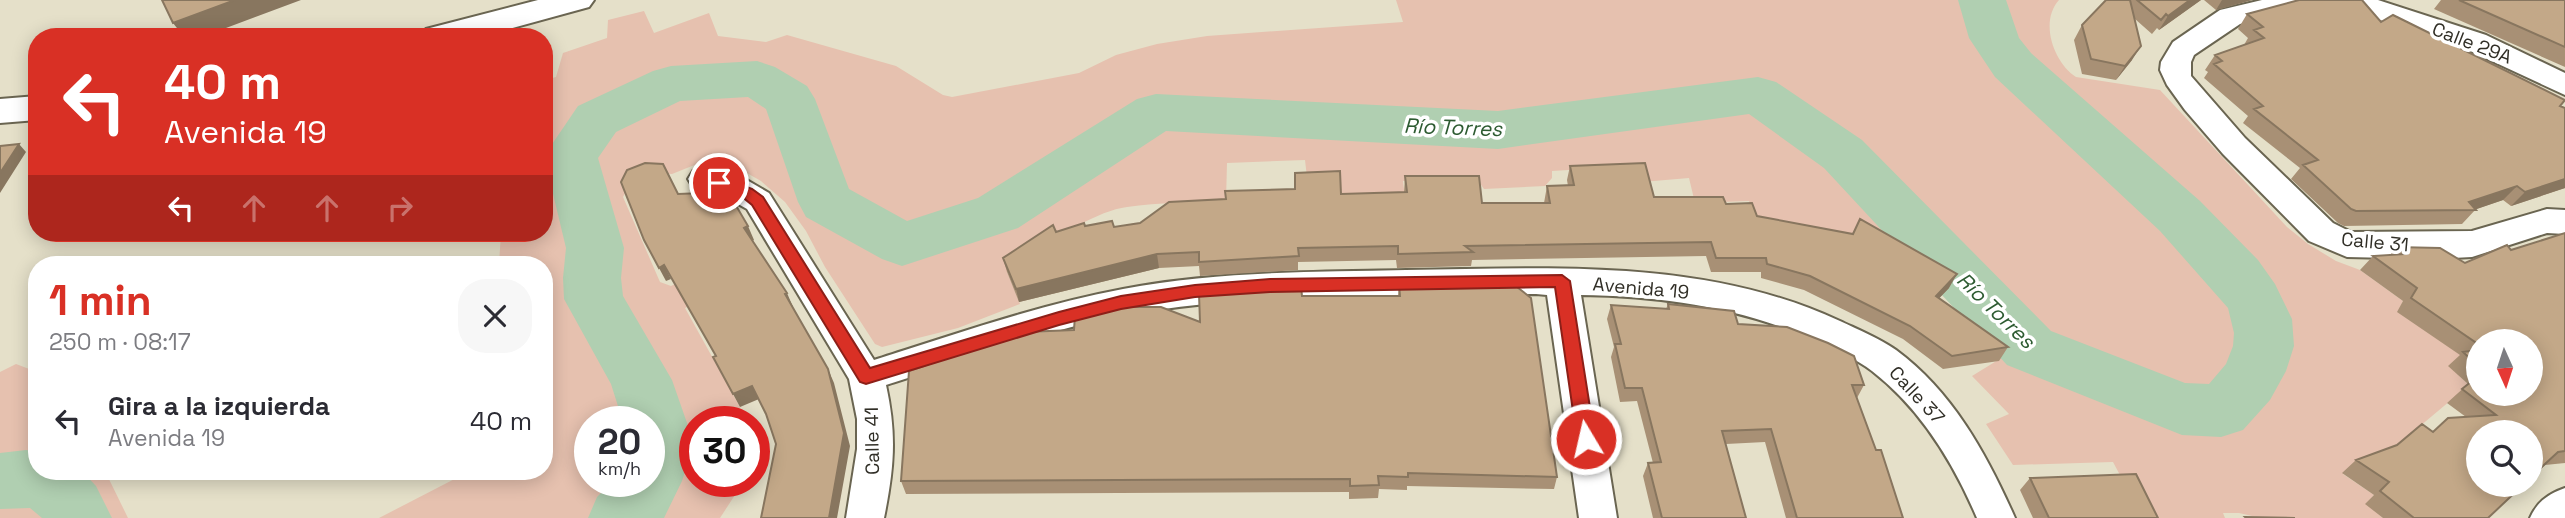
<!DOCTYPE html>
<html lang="es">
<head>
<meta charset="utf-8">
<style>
	body { margin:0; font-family:"Space Grotesk",sans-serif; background:#f7f7f7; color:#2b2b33; height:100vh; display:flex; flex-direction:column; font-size:26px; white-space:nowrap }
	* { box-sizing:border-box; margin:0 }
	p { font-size:23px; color:#7c7c81 }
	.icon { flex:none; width:38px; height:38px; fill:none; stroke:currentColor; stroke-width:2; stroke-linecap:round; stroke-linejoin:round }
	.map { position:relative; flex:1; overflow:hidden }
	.sheet { position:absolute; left:28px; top:256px; width:525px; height:224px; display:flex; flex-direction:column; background:#fff; border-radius:28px; box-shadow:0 4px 18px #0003 }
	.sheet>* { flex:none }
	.hud { position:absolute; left:28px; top:28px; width:525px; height:214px; border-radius:28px; box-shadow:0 4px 18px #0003; background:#d93025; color:#fff; overflow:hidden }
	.needle { width:46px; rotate:177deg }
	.tools { position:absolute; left:2466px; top:329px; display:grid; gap:14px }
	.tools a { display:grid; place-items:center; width:77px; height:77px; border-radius:50%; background:#fff; box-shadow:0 4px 18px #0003; font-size:35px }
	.speed { position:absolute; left:574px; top:406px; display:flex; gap:14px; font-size:35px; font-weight:700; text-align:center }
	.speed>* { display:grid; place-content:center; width:91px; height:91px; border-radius:50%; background:#fff; box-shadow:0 4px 18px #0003; line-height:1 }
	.speed small { font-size:18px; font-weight:400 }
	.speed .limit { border:10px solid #d22; background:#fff; color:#111 }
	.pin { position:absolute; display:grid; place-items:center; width:60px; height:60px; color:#fff; margin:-30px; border:4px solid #fff; border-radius:50%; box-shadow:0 2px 7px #0007 }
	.me { position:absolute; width:77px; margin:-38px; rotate:351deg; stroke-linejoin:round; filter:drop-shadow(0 0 5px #0008) }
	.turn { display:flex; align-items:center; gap:24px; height:147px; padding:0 21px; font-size:32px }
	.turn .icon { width:91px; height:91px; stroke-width:2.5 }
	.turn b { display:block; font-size:49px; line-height:60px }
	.lanes { display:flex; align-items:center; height:66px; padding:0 21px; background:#0003; justify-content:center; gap:35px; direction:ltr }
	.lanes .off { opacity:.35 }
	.round { display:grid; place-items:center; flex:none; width:74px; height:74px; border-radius:28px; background:#f7f7f7 }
	.headline { display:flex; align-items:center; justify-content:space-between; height:119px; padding:0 21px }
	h1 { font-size:42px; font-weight:700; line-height:52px; color:#d93025 }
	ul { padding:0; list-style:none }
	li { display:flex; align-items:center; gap:21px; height:91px; padding:0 21px }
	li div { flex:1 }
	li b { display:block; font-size:26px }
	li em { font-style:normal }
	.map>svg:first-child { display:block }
</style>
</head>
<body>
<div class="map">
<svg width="2565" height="518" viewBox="0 0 2565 518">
	<rect width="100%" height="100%" fill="#e5e0c9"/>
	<path fill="#e6c1af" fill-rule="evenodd" d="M1396,0H2059C2039,22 2054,63 2076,77L2160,90L2287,227L2308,244L2336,261L2360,270L2403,301L2398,312L2471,362L2449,366L2469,385L2382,458L2343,474L2374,495L2366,504L2383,518H2261L2239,513H2223L2225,518H2143L2113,462L2013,465L1986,424L2009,414L1972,376L1998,360L1942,320L1964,296L1854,234L1849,243L1757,226L1749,201L1695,203L1689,178L1642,182L1636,166L1552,171V178L1545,186L1484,189L1479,182L1403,181L1406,206L1341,208L1308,186L1305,160L1227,163L1226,201C1193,203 1159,202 1127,207C1090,212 1038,250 1007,272L1020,304L958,328L882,347L875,344L825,267L806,231L785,202L761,181L722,159L707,160L672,174L653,173L631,182L623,197L660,282L671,286L687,278L702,300L685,308L740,407L744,422H695V481H744L720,518H379L470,471H544C544,453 548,349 544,343V264H499L501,233H544V80L556,77L563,53L607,38L608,20L644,11L654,33L709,13L718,36L766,42L787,35L896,66L943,95L952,97L1079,73L1116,55L1157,44L1207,36L1403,22ZM590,422H649V481H590Z
		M16,364L37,372V471H105L128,518H0V372Z"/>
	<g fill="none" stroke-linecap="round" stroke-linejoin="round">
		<path fill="#b0cfb1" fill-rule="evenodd" d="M1958,0H2006L2019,38L2031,53L2200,201L2258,260L2275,284L2292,319L2294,346L2286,371L2270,400L2243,430L2221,437L2182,435L2007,365L1824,168L1749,114L1498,149L1166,131L1018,228L902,266L882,259L806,217L798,202L766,109L748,97L680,101L616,132L598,158L624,248L621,278L623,296L672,380L694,443L682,481L664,518H588L597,497L613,481H649V422H623L611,384L564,299L563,278L566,248L544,156L578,106L653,71L671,66L757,61L775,67L807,86L815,99L849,189L907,221L978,198L1137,99L1156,94L1498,111L1758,77L1776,82L1862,140L2051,331L2185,383L2209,384L2226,364L2233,346L2234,333L2228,308L2160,231L1995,77L1969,38Z
			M26,450L37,452V471H82L96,486L112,518H42L30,508L0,509V453Z"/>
		<g stroke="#6a6551" stroke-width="4">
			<path id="street" d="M2262,0H2313L2309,6L2240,24L2194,55L2191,62V76L2245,138L2333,223L2351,232L2472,231L2547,209L2565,210V234L2547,233L2472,257L2434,259L2347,257L2309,241L2223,154L2185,110L2167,85L2160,70L2161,62L2173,42L2220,10Z
				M2334,0H2378L2486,35L2565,73V95L2466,49L2338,6Z
				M704,167L745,179L769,193L874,360C956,334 1038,305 1123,289C1216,271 1312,272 1406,270C1552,268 1705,258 1840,321C1859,330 1879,338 1896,350C1953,392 1987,455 2015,518H1977C1953,462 1921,409 1872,371C1858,360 1841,353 1826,345C1749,309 1666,296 1581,295L1617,518H1579L1547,295L1536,294C1400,296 1260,291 1126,315C1044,330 965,360 886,385C897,435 894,469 884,518H846L857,449V419L849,379L747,209L724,196L693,187L688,179L693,171Z
				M2565,488V518H2530C2537,502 2548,494 2565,488Z"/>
		</g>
		<g stroke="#6a6551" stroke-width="4">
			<path id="secondary" d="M538,0H594L589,7L480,37H421L426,29Z
				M37,96V120L0,123V99Z"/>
		</g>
		<use href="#street" fill="#fff" fill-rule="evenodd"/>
		<use href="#secondary" fill="#fff" fill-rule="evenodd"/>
	</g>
	<path fill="#a89075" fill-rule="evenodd" d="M2106,0H2201L2159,30L2157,28L2152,34L2135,19L2132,60L2116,80L2082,74L2074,40L2082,25Z
		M2204,0H2252L2216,10Z
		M2441,0H2565V67L2434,9Z
		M2247,14L2381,22L2560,106L2565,188L2511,206L2503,200L2476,209L2462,224L2344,226L2338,223L2291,179L2300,168L2243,123L2248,116L2204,78L2208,72L2205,70L2215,55L2244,45L2248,38L2238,29Z
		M1570,166L1654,197L1726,204L1949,288L1939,298L2008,347L1999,361L1943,369L1903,339L1804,290L1761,278V272H1711L1706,256L1472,260L1471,266L1397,268L1396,260L1298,262V270L1200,276L1199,266L1159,268L1019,302L1007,272L1003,258L1056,232L1085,226L1114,227L1341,194L1404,192L1405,176L1482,203H1544L1547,186H1568L1567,180Z
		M2565,233V463L2545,465L2488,518H2383L2365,504L2374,495L2342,473L2356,460L2433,432L2448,418L2466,417L2447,403L2468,384L2448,366L2460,355L2397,312L2403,301L2360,270L2373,256L2390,255L2397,247L2465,263L2511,250ZM2478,341L2530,394H2478Z
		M1399,284L1557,477L1554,489L1407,486V490L1379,489L1378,498L1349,499V492L906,494L901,481L1074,330L1200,322L1302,296H1398Z
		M1668,304L1738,324L1864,385L1857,398L1876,450L1903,518H1786L1765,442L1726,444L1746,518H1653L1643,476L1648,463H1653L1637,401L1620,402L1611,357L1614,347L1607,319L1611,305L1666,309Z
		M2030,478L2158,518H2033L2020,490Z"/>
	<path fill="#88765f" d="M235,0H301L202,37H184L173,23Z
		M2190,0H2201L2159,30L2168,16Z
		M2222,0H2252L2216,10Z
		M2141,46L2132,60L2116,80L2125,66Z
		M19,144L26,152L0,193V173Z
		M2565,179V188L2511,206L2525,192Z
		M2517,186L2503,200L2474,210L2469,202Z
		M748,226L754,240L751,242L744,228Z
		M1157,254L1159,268L1019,302L1016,289Z
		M664,265L671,279L666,281L659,268Z
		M1957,274L1949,288L1928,310L1936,296Z
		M787,293L793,307L791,308L785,294Z
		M828,369L834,383L850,446L837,518H829Z
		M752,386L759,399L740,407L733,394Z"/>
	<path fill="#c3a888" stroke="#88765f" stroke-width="2" d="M162,0H235L173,23Z
		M2106,0H2130L2141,46L2125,66L2091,59L2082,25Z
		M2137,0H2190L2168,16L2166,14L2161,20Z
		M2299,0H2362L2381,22L2393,15L2565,100L2560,106L2565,108V179L2525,192L2517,186L2469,202L2476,210L2356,211L2351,209L2303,165L2318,160L2254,109L2263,106L2214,64L2222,61L2215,55L2264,38L2254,30L2263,27L2247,14Z
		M2459,0H2565V47Z
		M19,144L0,173V146Z
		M645,163L663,164L678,194L728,192L748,226L744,228L787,293L785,294L828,369L844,433L829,518H761L776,444L766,414L752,386L733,394L713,357L716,356L664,265L659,268L644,240L621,182L627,170Z
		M1645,163L1654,197H1723L1726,204L1752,203L1757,216L1853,234L1860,219L1957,274L1936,296L2008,347L1952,356L1910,326L1810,276L1767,264L1766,258H1716L1711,242L1465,246L1473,252L1398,254V246L1298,248L1299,256L1199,262V252L1157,254L1016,289L1003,258L1053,225L1056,232L1084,223L1085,226L1112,221L1114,227L1140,223L1169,202L1226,199L1225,191L1295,189V173L1340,171L1341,194L1407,192L1405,176H1479L1482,203H1550L1547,186L1574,185L1570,166Z
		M2565,233V451L2558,452L2530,478V432H2478V485H2523L2488,518H2414L2380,491L2389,482L2356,460L2397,445L2422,424L2433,432L2448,418L2496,415L2462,389L2478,376V394H2530V341H2478V344L2411,298L2417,288L2373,256L2406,254L2397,247L2440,248L2465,263L2507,245L2511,250Z
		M1512,283L1531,298L1557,477L1408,473V477L1378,476L1379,485L1350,486V479L901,481L909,371L1024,332L1074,330L1075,315L1107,307H1161L1200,322L1199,294L1301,286L1302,296H1400L1399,284Z
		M1668,304L1734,311L1738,324L1787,327L1828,343L1854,356L1864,385H1852L1876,450H1881L1903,518H1797L1771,429L1722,431L1746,518H1662L1648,463L1661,462L1642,388H1625L1615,344H1621L1611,305L1669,309Z
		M2478,350V366L2463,352Z
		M2136,474L2158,518H2049L2030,478Z
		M2245,517L2295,518H2246Z"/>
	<path fill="#d93025" stroke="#8d1f18" stroke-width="2" d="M719,177L752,189L763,197L870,368L1059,312L1121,296L1195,285L1270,279L1562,275L1570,281L1595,439L1592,444L1586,446L1580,444L1577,439L1555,287L1270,292L1195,297L1121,309L1059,325L866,384L860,382L752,205L741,196L713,187L711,183L713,179Z"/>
	<g text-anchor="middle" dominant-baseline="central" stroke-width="7" stroke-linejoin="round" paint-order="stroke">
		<g font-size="19" fill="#302e26" stroke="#fff">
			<text transform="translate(2472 43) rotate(21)">Calle 29A</text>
			<text transform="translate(2375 242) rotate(5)">Calle 31</text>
			<text transform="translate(1641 288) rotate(5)">Avenida 19</text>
			<text transform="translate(1917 395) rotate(47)">Calle 37</text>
			<text transform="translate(872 441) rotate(-91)">Calle 41</text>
		</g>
		<g font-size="21" font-style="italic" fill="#2d5b31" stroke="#fff">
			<text transform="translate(1453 127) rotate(2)">Río Torres</text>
			<text transform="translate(1996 310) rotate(44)">Río Torres</text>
		</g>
	</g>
</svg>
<div class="tools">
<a><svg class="needle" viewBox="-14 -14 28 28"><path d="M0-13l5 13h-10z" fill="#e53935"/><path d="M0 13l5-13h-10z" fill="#7c7c81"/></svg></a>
<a><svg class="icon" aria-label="search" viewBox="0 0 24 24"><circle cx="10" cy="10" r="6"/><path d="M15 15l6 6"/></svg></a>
</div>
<div class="speed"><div>20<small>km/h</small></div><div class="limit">30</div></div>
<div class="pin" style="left:719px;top:183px;background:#d93025"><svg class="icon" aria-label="arrive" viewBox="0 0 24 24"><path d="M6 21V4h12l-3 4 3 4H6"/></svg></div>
<svg class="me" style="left:1586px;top:439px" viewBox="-20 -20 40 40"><circle r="17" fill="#d93025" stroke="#fff" stroke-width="3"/><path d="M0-11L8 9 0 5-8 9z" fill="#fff"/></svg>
<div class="hud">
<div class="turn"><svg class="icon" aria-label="left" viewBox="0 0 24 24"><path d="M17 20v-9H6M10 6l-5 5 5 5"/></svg><div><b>40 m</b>Avenida 19</div></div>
<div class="lanes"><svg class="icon" aria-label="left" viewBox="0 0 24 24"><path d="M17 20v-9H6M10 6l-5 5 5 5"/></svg><svg class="icon off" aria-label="ahead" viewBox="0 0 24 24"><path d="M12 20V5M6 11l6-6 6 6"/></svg><svg class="icon off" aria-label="ahead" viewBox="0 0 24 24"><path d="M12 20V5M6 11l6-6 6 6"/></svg><svg class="icon off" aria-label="right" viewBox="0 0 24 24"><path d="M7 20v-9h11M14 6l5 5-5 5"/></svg></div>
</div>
<section class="sheet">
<div class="headline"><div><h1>1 min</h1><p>250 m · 08:17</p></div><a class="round"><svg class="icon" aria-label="close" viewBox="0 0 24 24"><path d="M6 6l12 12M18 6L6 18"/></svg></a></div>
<ul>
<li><svg class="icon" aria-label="left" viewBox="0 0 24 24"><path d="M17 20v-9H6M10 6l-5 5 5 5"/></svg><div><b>Gira a la izquierda</b><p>Avenida 19</p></div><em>40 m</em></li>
</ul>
</section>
</div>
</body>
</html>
